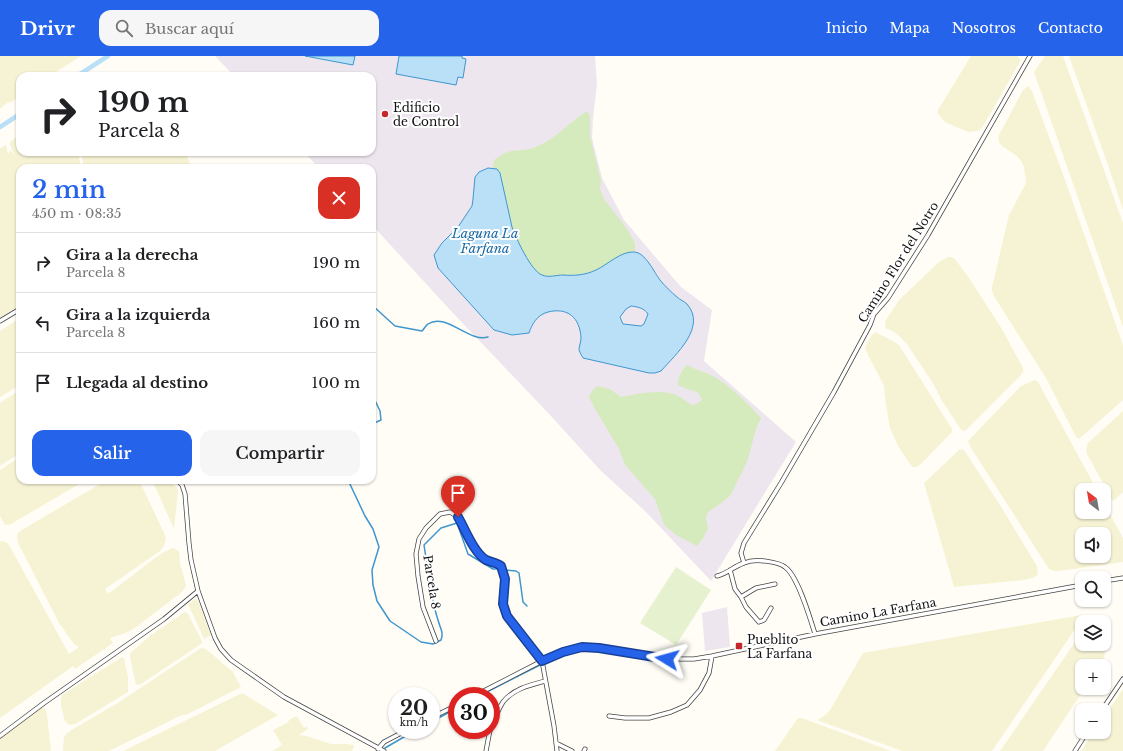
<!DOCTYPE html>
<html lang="es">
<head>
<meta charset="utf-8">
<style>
	body { margin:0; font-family:"Libre Baskerville",serif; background:#f6f6f6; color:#202124; height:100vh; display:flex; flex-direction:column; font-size:15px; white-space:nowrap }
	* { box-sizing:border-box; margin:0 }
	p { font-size:13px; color:#757577 }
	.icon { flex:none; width:22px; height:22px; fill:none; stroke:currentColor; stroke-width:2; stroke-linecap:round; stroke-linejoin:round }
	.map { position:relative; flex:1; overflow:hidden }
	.sheet { position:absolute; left:16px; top:108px; width:360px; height:320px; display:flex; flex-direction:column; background:#fff; border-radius:12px; box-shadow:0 1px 3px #0004 }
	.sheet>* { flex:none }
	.hud { position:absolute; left:16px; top:16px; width:360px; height:84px; border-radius:12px; box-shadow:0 1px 3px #0004; background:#fff; color:#202124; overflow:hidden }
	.needle { width:26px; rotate:329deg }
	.controls { position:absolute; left:1075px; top:427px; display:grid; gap:8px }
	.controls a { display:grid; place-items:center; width:36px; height:36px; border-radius:8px; background:#fff; box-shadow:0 1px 3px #0004; font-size:20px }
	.speed { position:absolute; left:388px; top:631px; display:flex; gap:8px; font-size:20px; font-weight:700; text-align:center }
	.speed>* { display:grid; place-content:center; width:52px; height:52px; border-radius:50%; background:#fff; box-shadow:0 1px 3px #0004; line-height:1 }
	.speed small { font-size:10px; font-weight:400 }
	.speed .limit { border:6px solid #d22; background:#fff; color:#111 }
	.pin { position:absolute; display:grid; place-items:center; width:34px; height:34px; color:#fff; margin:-41px -17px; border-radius:50% 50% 50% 0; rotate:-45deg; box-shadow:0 0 4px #0007 }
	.pin .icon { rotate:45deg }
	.me { position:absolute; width:44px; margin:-22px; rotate:278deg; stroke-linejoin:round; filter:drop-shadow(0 0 3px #0008) }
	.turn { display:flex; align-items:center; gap:14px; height:84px; padding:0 16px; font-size:18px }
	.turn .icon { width:52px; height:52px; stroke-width:2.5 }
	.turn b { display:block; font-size:28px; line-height:34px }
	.round { display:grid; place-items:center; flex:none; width:42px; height:42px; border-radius:12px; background:#f6f6f6 }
	.head { display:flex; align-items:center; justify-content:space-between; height:68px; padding:0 16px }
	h1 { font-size:24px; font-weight:600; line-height:30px; color:#2563eb }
	.button { display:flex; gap:8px; margin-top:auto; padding:8px 16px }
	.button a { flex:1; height:46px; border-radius:12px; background:#2563eb; color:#fff; font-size:16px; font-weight:600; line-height:46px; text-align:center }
	.button a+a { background:#f6f6f6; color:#202124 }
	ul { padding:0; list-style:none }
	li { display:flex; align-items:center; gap:12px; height:60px; padding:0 16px; border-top:1px solid #e0e0e0 }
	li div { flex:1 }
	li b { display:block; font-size:15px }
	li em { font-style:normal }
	header { display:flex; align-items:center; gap:24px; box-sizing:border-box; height:56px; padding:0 20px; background:#2563eb; color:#fff }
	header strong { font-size:19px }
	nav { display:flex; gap:22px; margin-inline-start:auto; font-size:14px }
	.search { width:280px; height:36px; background:#f6f6f6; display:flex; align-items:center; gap:10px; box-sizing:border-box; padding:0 14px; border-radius:12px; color:#757577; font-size:15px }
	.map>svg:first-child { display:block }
</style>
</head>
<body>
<header>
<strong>Drivr</strong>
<div class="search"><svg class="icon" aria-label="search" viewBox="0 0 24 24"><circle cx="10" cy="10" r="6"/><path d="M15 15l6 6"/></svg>Buscar aquí</div>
<nav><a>Inicio</a><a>Mapa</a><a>Nosotros</a><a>Contacto</a></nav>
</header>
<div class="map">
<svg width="1123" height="695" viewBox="0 0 1123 695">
	<rect width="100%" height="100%" fill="#fffdf5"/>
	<path fill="#eee6ef" d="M215,0H595L597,28L593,62L592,82L602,122L624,164L681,231L712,254L704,305L796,386L711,525L645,455L601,415L550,359L452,256L372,169V112H319L304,96H372V20H234Z
		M727,551L730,591L705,595L702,557Z"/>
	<path fill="#f6f3d4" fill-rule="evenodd" d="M0,0H81L50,20H20V40L10,47L8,46L0,53Z
		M971,0H1017L1021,4L982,72L978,75L968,76L945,66L938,58V54Z
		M1045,0H1063L1123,167V271L1034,16Z
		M1069,0H1123V154L1109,112Z
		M1028,30L1032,35L1064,121L1123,289V344L1079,383L1076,381L1046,322L995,242L992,235V231L1009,159L1025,129L1026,126L1024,111L1021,105L1017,100L1002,90L999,86L998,81L1023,34Z
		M20,78V96H78L81,112H20V132L17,125L20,135V249L0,262V92L6,89L8,99L10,94L15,100L10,89V86Z
		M81,96H185L192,112H84Z
		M948,201H952L955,203L969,222L1002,273L1023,312V316L1020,320L965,375H962L942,345L934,329L907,288L896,277L886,272L885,270L886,264L899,244L939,206Z
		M20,262V329L0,341V275Z
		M875,276L893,285L899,289L952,373V376L921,408L916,411H913L910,408L898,390L890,372L886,349L884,330L865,293L868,285L872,279Z
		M1035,324L1038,326L1097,434H1082V456H1104V447L1123,482V506L1059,515H1054L1049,513L971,392L968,385L1020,331L1025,328ZM1082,478H1104V500H1082Z
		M20,334V397L0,410V347Z
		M1123,355V436L1113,445L1087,398L1086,393L1088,387Z
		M960,393L964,394L1000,449L1037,510L1038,518L1035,521L1024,524L954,531L924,427Z
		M20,401V424H86L11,468L7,469H5L0,460V414Z
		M107,424H139L165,479L166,483L164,490L160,495L105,533L108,538L155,502L164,496L173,492L179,495L180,507L186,529L184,533L182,536L132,574L125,577L110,582L113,587L75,613L73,610L72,611L0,662V485L6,486L9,489L69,598L79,591L74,588L59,567L18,487L17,480L18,477L20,475Z
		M152,424H162L172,427L177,432L178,436L174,473Z
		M195,543H197L200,549L211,579L204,583L188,548Z
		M185,556L188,558L200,581L202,586L201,588L141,628L136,629L130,601V597L150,580Z
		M1082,559L1084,560L992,695H902L817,664L824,660L830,654L863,597Z
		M1082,576V588H1104V577L1106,592L1104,601L1098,610H1082V632H1085L1043,695H1000Z
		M201,592L206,593L233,616L241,631L186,659H182L109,695H63L64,681L66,678L73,673L116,648Z
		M122,601L124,602L128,621V636L77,667L71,669L68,668L65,665L61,650V643L62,639Z
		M1123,633V695H1081L1094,676H1104V661Z
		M242,637L278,659L215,695H123Z
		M41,652H45L47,659L51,695H0V682Z
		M297,660L304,672L307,670L308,673L299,679L307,680L331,688H347L353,689L354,690L352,695H272L282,689L273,674L287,667L290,663Z
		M798,662H802L891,695H775Z"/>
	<path fill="#d5ebbd" d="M587,55L590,60V80L601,125L600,133L604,143L622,166L629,176L635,187V195C620,197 610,207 597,214C587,219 575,220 564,219C557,219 550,222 543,219C531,216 516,182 512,171L500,117L497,113L493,112L494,104C499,101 503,97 508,96C517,93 527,95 536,91C556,83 569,66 587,55Z
		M687,309C696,314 705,316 713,320C728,328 750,349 761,362L756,373L748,403L744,412L730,440L716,451L708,456L706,462L708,473L702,484L697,490L676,479L664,469L655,443L625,409L619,393L595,353L589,341L592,335L597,330L610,333L621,341C636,338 658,333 674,338C680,340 686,346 692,349L696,348L702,344C698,334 696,336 687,333C684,332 681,330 678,329C678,320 681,315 687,309Z"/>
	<path fill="#e6f2cf" d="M676,511L711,534L676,589L640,567Z"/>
	<path fill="#b9e0f7" stroke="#3f96cf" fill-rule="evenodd" d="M305,0H355L353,9Z
		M399,0H462V2L466,3L463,22L458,21L456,29L396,18Z
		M488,112L497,113L500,117L512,171C516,182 531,215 542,219C549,222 556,219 563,219C574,220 586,219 596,214C607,209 621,195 634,196C645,196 654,216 660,224C665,230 671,236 677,241C680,244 684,245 687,248C707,271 676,298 661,315L655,317H649L583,302C582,300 580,297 579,294C579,290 581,286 581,282C580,262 568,251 548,256C537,259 532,268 529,277L512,279L494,274L438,212L434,199L442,187L458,171L472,150L473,143L475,121L479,116ZM631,250C638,251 644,252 648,258L644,268L641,270L623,268L620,261L626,253Z"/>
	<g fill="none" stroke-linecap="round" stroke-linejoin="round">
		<path stroke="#3f96cf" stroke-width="1.5" d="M372,250H373L395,270L422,275C424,273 426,269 428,268C446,256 469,287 488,281
			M372,338L380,355L381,364L372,368
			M348,424L365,460L373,473L379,491L372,514L373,529L377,545L390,565L421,586L433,588L441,584C444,576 440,572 438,564C430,540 428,514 424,489L441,472L457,467L468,498L493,513H499
			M506,514L516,515L519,517L523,546L527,550
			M479,640L540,609
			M431,666L457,652
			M385,692L416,674"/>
		<path stroke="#b9e0f7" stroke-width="4.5" d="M77,20L108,0
			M0,71L20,58"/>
		<g stroke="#444" stroke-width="5">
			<path id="minor" d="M0,265L20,253
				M177,424L182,429L185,438L189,487L191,504L198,535L215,582L221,593L231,604L284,641L384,695
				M744,507L741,497L744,487L781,427L834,336L870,269L874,258L888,242L928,179L1030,0
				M730,514L735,533L741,541L746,551L759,566L764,564L771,552
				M717,520C727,518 734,510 744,507C751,504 758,504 765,505C772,506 780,507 785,511C798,520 810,562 815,578
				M1104,525L1123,522
				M741,541L756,532L775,528
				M436,585L423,551L418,520L416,498L419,483L426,472L440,458L450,456L458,461L477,495L486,503L497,507L501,510L505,523L503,548L507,560L542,605L554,670L557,695
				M474,640L542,605L563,596L576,592L582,591L599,592L667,603H694L712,600L815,578L1082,529
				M1102,654L1123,623
				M609,660L625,662H649L671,656L687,649L700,634L709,617L712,600
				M431,662L457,649
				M491,672C495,664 498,653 503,646C513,633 530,629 545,625
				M0,680L44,647L164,563L198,535
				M556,687L572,695
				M378,693L384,686L407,674
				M486,695L490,674
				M584,695L585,693
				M1075,695L1087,676"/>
		</g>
		<use href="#minor" stroke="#fff" stroke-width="3.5"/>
	</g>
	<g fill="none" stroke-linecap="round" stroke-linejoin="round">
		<g stroke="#184099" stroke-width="10">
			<path id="route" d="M458,461C465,473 474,497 486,504C491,506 497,507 501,510L505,523L503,548L507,560L542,605L563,596L582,591L599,592L667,603"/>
		</g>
		<use href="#route" stroke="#2563eb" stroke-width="7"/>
	</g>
	<g fill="#c4262e" stroke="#fff" stroke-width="1.5">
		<circle cx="385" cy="58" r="4"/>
		<rect x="735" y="586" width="8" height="8" rx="2"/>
	</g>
	<g text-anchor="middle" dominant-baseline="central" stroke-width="4" stroke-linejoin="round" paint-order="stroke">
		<g font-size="12" fill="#111" stroke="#fff" text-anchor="start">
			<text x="393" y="51">Edificio<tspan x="393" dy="14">de Control</tspan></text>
			<text x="747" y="583">Pueblito<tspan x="747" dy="14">La Farfana</tspan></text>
		</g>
		<g font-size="12" fill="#111" stroke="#fff">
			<text transform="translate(898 206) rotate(-58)">Camino Flor del Notro</text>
			<text transform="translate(432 526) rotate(81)">Parcela 8</text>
			<text transform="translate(878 556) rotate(-10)">Camino La Farfana</text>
		</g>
		<g font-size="13" font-style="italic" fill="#1768a6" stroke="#fff">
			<text x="485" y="177">Laguna La<tspan x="485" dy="15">Farfana</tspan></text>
		</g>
	</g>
</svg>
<div class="controls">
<a><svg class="needle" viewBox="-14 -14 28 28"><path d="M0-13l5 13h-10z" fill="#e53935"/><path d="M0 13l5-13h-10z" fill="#757577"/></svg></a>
<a><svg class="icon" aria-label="sound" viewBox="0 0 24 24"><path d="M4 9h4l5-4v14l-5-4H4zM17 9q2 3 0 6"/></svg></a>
<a><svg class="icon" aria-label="search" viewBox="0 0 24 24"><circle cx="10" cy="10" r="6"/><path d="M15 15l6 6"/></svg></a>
<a><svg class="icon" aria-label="layers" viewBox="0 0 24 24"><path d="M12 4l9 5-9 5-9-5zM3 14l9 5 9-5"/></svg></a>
<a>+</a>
<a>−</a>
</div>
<div class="speed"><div>20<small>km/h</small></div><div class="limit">30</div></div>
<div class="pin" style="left:458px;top:461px;background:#d93025"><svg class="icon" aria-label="arrive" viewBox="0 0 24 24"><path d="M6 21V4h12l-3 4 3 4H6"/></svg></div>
<svg class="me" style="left:667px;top:603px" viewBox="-20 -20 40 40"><path d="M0-17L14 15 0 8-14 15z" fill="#2563eb" stroke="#fff" stroke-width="4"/></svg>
<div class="hud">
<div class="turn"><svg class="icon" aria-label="right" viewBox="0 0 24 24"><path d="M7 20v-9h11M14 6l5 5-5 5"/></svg><div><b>190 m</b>Parcela 8</div></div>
</div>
<section class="sheet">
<div class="head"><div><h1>2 min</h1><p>450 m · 08:35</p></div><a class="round" style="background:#d93025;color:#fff"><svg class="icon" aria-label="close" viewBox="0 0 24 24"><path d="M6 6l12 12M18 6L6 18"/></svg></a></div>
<ul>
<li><svg class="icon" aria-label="right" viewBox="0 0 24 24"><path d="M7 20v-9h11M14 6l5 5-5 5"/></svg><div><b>Gira a la derecha</b><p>Parcela 8</p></div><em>190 m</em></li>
<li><svg class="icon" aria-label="left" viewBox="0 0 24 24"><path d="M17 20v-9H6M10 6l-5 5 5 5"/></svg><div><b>Gira a la izquierda</b><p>Parcela 8</p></div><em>160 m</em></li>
<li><svg class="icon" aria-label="arrive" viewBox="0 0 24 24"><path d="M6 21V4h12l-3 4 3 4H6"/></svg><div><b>Llegada al destino</b></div><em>100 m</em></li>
</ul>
<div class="button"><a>Salir</a><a>Compartir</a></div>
</section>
</div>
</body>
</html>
